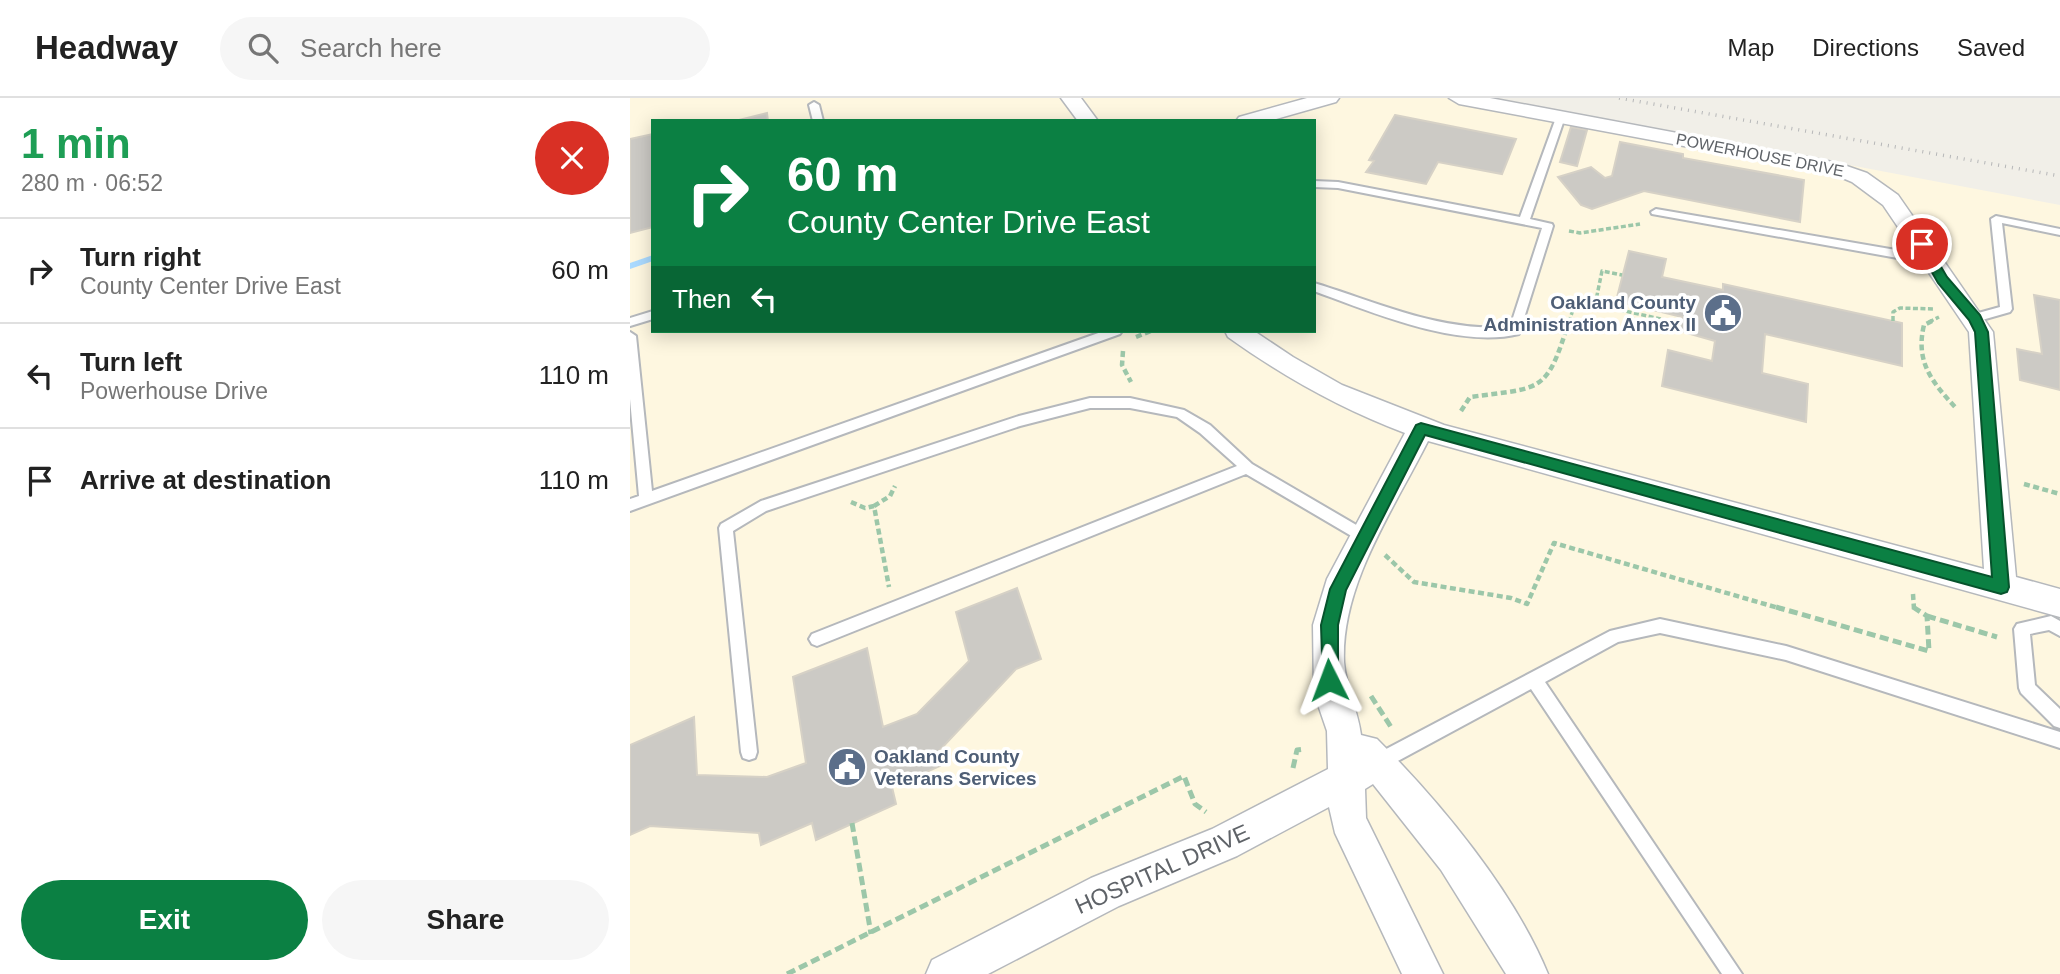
<!DOCTYPE html>
<html lang="en">
<head>
<meta charset="utf-8">
<style>
	body { margin:0; font-family:Arial,sans-serif; background:#f6f6f6; color:#222; height:100vh; display:flex; flex-direction:column; font-size:26px; white-space:nowrap }
	* { box-sizing:border-box; margin:0 }
	p { font-size:23px; color:#767676 }
	.icon { flex:none; width:38px; height:38px; fill:none; stroke:currentColor; stroke-width:2; stroke-linecap:round; stroke-linejoin:round }
	.map { position:relative; flex:1; overflow:hidden }
	.drawer { display:flex; flex-direction:column; background:#fff; width:630px }
	.drawer>* { flex:none }
	.guide { position:absolute; left:21px; top:21px; width:665px; height:214px; border-radius:0px; box-shadow:0 4px 18px #0003; background:#0b8043; color:#fff; overflow:hidden }
	.pin { position:absolute; display:grid; place-items:center; width:60px; height:60px; color:#fff; margin:-30px; border:4px solid #fff; border-radius:50%; box-shadow:0 2px 7px #0007 }
	.me { position:absolute; width:77px; margin:-38px; rotate:357deg; stroke-linejoin:round; filter:drop-shadow(0 0 5px #0008) }
	.turn { display:flex; align-items:center; gap:24px; height:147px; padding:0 21px; font-size:32px }
	.turn .icon { width:91px; height:91px; stroke-width:2.5 }
	.turn b { display:block; font-size:49px; line-height:60px }
	.then { display:flex; align-items:center; height:66px; padding:0 21px; background:#0003; gap:14px; font-size:26px }
	.round { display:grid; place-items:center; flex:none; width:74px; height:74px; border-radius:37px; background:#f6f6f6 }
	.summary { display:flex; align-items:center; justify-content:space-between; height:119px; padding:0 21px }
	h1 { font-size:42px; font-weight:700; line-height:52px; color:#1e9e55 }
	.action { display:flex; gap:14px; margin-top:auto; padding:14px 21px }
	.action a { flex:1; height:80px; border-radius:42px; background:#0b8043; color:#fff; font-size:28px; font-weight:700; line-height:80px; text-align:center }
	.action a+a { background:#f6f6f6; color:#222 }
	ul { padding:0; list-style:none }
	li { display:flex; align-items:center; gap:21px; height:105px; padding:0 21px; border-top:2px solid #e0e0e0 }
	li div { flex:1 }
	li b { display:block; font-size:26px }
	li em { font-style:normal }
	header { display:flex; align-items:center; gap:42px; box-sizing:border-box; height:98px; padding:0 35px; background:#fff; border-bottom:2px solid #e0e0e0 }
	header strong { font-size:33px }
	nav { display:flex; gap:38px; margin-inline-start:auto; font-size:24px }
	.search { width:490px; height:63px; background:#f6f6f6; display:flex; align-items:center; gap:18px; box-sizing:border-box; padding:0 24px; border-radius:38px; color:#767676; font-size:26px }
	main { display:flex; flex:1; min-height:0 }
	.map>svg:first-child { display:block }
</style>
</head>
<body>
<header>
<strong>Headway</strong>
<div class="search"><svg class="icon" aria-label="search" viewBox="0 0 24 24"><circle cx="10" cy="10" r="6"/><path d="M15 15l6 6"/></svg>Search here</div>
<nav><a>Map</a><a>Directions</a><a>Saved</a></nav>
</header>
<main>
<section class="drawer">
<div class="summary"><div><h1>1 min</h1><p>280 m · 06:52</p></div><a class="round" style="background:#d93025;color:#fff"><svg class="icon" aria-label="close" viewBox="0 0 24 24"><path d="M6 6l12 12M18 6L6 18"/></svg></a></div>
<ul>
<li><svg class="icon" aria-label="right" viewBox="0 0 24 24"><path d="M7 20v-9h11M14 6l5 5-5 5"/></svg><div><b>Turn right</b><p>County Center Drive East</p></div><em>60 m</em></li>
<li><svg class="icon" aria-label="left" viewBox="0 0 24 24"><path d="M17 20v-9H6M10 6l-5 5 5 5"/></svg><div><b>Turn left</b><p>Powerhouse Drive</p></div><em>110 m</em></li>
<li><svg class="icon" aria-label="arrive" viewBox="0 0 24 24"><path d="M6 21V4h12l-3 4 3 4H6"/></svg><div><b>Arrive at destination</b></div><em>110 m</em></li>
</ul>
<div class="action"><a>Exit</a><a>Share</a></div>
</section>
<div class="map">
<svg width="1430" height="876" viewBox="0 0 1430 876">
	<rect width="100%" height="100%" fill="#f1efe8"/>
	<path fill="#fef7e0" fill-rule="evenodd" d="M0,0H867L1430,107V876H0ZM23,23H684V233H23Z"/>
	<g fill="none" stroke-linecap="round" stroke-linejoin="round">
		<path fill="#aadaff" fill-rule="evenodd" d="M23,157V163L0,171V165Z"/>
	</g>
	<path fill="#cccac5" stroke="#d6d1c6" stroke-width="2" d="M137,15L138,23H105Z
		M765,17L886,41L872,76L808,64L796,86L736,74L744,63L739,62Z
		M941,29L957,32L947,68L930,64Z
		M23,36V129L0,135V41Z
		M990,44L1053,56V60L1174,82L1170,124L1014,93L962,111L951,107L928,79L961,69L975,80L982,78Z
		M999,153L1036,161L1032,179L1093,192V186L1272,225V268L1135,236L1132,275L1178,286L1176,324L1032,288L1038,252L1082,263L1085,243L1050,233L1052,219L986,203Z
		M1404,197L1430,202V292L1390,282L1387,251L1412,256Z
		M387,490L411,561L386,571L307,655L310,668L262,689L266,706L186,742L182,725L131,747L129,735L20,728L0,737V647L64,619L67,677L137,679L176,665L163,579L237,550L253,629L287,616L339,563L326,514Z"/>
	<g fill="none" stroke-linecap="round" stroke-linejoin="round">
		<g stroke="#b5b8bc" stroke-width="4">
			<path id="service" d="M184,4L189,7L193,23H183L179,7Z
				M927,17L935,19L900,121L922,126L923,128L889,236C828,251 741,214 684,193V185C750,205 810,234 880,229L912,130L708,90L684,89V83L708,84L890,119Z
				M1026,111L1301,158L1306,162L1301,166L1022,116L1021,114Z
				M1366,118L1430,131V137L1372,125L1382,211L1380,214L1345,224L1341,223V217L1370,209L1361,121Z
				M23,213V221L0,228V220Z
				M474,233H492L490,236L0,413V401L9,398L0,301V234L6,238L22,393Z
				M460,300H500L554,312L580,327L622,366L740,435L742,439L740,443H730L616,376L187,548L182,546L179,541L182,536L607,368L570,335L547,319L500,310H460L390,328L136,413L103,433L127,654L125,660L119,662L113,660L111,654L89,430L91,426L131,403L389,318Z
				M1421,518L1430,523V538L1419,532L1400,536L1405,587L1430,611V630L1424,628L1391,595L1389,590L1384,531L1387,526Z
				M1030,521L1156,548L1430,634V650L1156,562L1030,535L988,544L915,584L1112,876H1092L901,591L753,671L747,673L741,671L739,665L741,659L980,533Z"/>
		</g>
		<g stroke="#b5b8bc" stroke-width="3">
			<path id="minor" d="M431,0H451L468,23H448Z
				M677,0H709L706,4L639,23H606L609,19Z
				M819,0H860L1208,65L1237,75L1268,97L1363,234L1386,479L1430,491V519L798,343C764,411 711,486 714,564C716,591 728,612 731,637L747,641C810,704 884,793 918,876H876L811,772L743,686L735,691L736,720L813,876H772L705,735L699,709L607,758L489,808L358,876H296L302,862L461,780L582,731L698,671L697,633L684,595L683,527L697,481L775,335C711,311 654,279 598,239L595,233H624L663,259L712,287L814,327L1354,471L1339,234L1253,107L1222,84L1203,76L829,6Z"/>
		</g>
		<path stroke="#9cc7a9" stroke-width="3.5" stroke-dasharray="5 2.5" stroke-linecap="butt" d="M939,133L950,135L1010,126
			M965,207L972,173L992,177
			M1263,223V214L1270,210L1304,211
			M939,224L946,202L1044,224
			M1299,224L1309,219"/>
		<path stroke="#9cc7a9" stroke-width="4.5" stroke-dasharray="6 3.5" stroke-linecap="butt" d="M1036,223L1051,226
			M1302,223L1294,227C1285,264 1302,284 1326,310
			M506,239L521,233
			M493,253L492,267L501,284
			M831,313L840,299C912,289 916,297 939,223
			M1394,386L1430,396
			M221,404L235,410L244,408L259,489
			M244,408L260,398L265,388
			M755,457L784,484L881,500L897,506L924,445L1152,511
			M1283,496L1284,511"/>
		<path stroke="#9cc7a9" stroke-width="5" stroke-dasharray="9 4.5" stroke-linecap="butt" d="M1146,509L1299,553L1297,518L1283,509
			M1297,518L1367,539
			M741,598L761,629
			M663,670L667,652L675,651
			M222,725L241,836
			M157,876L554,678L565,706L576,714"/>
		<use href="#service" fill="#fff" fill-rule="evenodd"/>
		<use href="#minor" fill="#fff" fill-rule="evenodd"/>
		<path stroke="#b6b7b8" stroke-width="3.5" stroke-dasharray="1 6" stroke-linecap="butt" d="M989,0L1430,78"/>
	</g>
	<path fill="#0b8043" stroke="#07532c" stroke-width="2" d="M1288,143H1296L1317,179L1350,217L1358,234L1379,489L1377,494L1371,496L795,337L716,492L708,527V582L706,588L699,591L693,588L691,527L700,491L786,327L791,325L1362,479L1345,234L1339,222L1308,185L1286,146Z"/>
	<defs>
		<g id="civic-disc" transform="scale(2.0125)"><circle r="9.5" fill="#5c6f8a" stroke="#fff"/><path d="M-.6-6.5H3V-4.5H.6V-3L4-1V1h2V6H-6V1h2V-1L-.6-3ZM-1.2 2.5V6h2.4V2.5Z" fill="#fff"/></g>
	</defs>
	<g fill-rule="evenodd">
		<use href="#civic-disc" x="1093" y="215"/>
		<use href="#civic-disc" x="217" y="669"/>
	</g>
	<g text-anchor="middle" dominant-baseline="central" stroke-width="7" stroke-linejoin="round" paint-order="stroke">
		<g font-size="16" fill="#5f6368" stroke="#fff">
			<text transform="translate(1130 57) rotate(11)">POWERHOUSE DRIVE</text>
		</g>
		<g font-size="19" font-weight="bold" fill="#4e5e75" stroke="#fff" text-anchor="end">
			<text x="1066" y="204">Oakland County<tspan x="1066" dy="22">Administration Annex II</tspan></text>
			<text x="244" y="658" text-anchor="start">Oakland County<tspan x="244" dy="22">Veterans Services</tspan></text>
		</g>
		<g font-size="23" fill="#5f6368" stroke="#fff">
			<text transform="translate(532 771) rotate(-24)">HOSPITAL DRIVE</text>
		</g>
	</g>
</svg>
<div class="pin" style="left:1292px;top:146px;background:#d93025"><svg class="icon" aria-label="arrive" viewBox="0 0 24 24"><path d="M6 21V4h12l-3 4 3 4H6"/></svg></div>
<svg class="me" style="left:699px;top:582px" viewBox="-20 -20 40 40"><path d="M0-17L14 15 0 8-14 15z" fill="#0b8043" stroke="#fff" stroke-width="4"/></svg>
<div class="guide">
<div class="turn"><svg class="icon" aria-label="right" viewBox="0 0 24 24"><path d="M7 20v-9h11M14 6l5 5-5 5"/></svg><div><b>60 m</b>County Center Drive East</div></div>
<div class="then">Then<svg class="icon" aria-label="left" viewBox="0 0 24 24"><path d="M17 20v-9H6M10 6l-5 5 5 5"/></svg></div>
</div>
</div>
</main>
</body>
</html>
